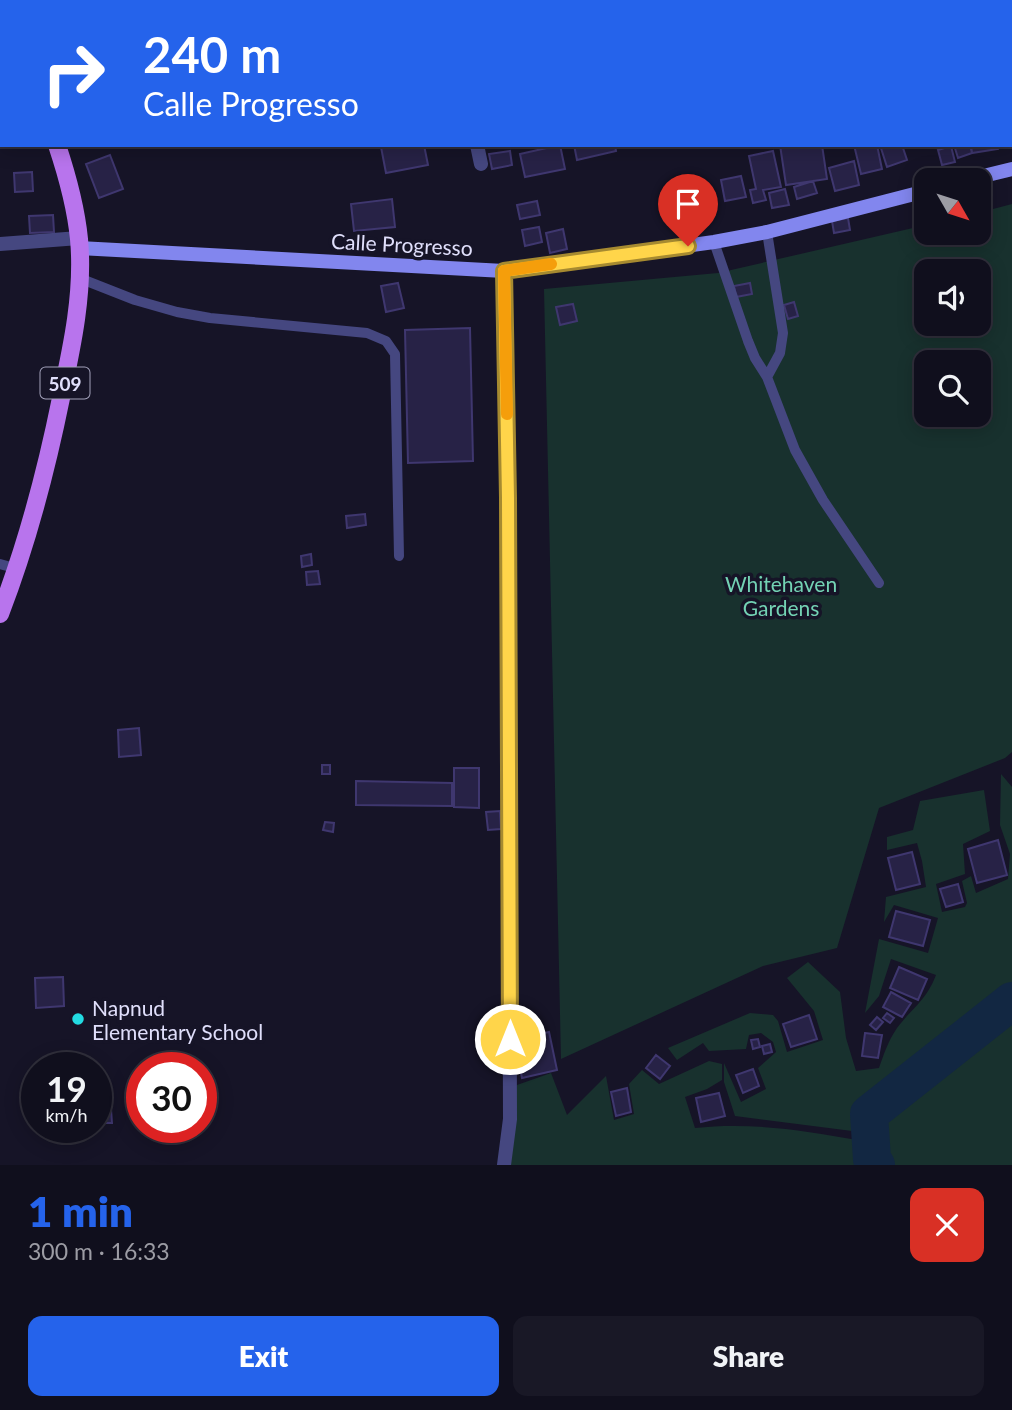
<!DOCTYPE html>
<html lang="en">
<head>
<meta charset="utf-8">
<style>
	body { margin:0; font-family:Lato,sans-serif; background:#191826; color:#f1f3f6; height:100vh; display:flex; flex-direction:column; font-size:26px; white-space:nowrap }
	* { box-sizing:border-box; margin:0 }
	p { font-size:23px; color:#9c9ca4 }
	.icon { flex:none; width:38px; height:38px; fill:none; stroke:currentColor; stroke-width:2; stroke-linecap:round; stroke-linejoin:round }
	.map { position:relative; height:1165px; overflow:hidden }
	.side { display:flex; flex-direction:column; background:#100f1d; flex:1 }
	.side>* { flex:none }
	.guide { position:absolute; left:0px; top:0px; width:1013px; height:147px; box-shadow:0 4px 18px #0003,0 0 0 2px #302f3b; background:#2563eb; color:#fff; overflow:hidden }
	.needle { width:46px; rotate:129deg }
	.controls { position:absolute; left:914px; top:168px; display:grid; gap:14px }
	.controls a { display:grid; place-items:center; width:77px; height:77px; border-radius:14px; background:#100f1d; box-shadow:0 4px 18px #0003,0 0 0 2px #302f3b; font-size:35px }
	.speed { position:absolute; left:21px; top:1052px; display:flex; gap:14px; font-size:35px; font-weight:700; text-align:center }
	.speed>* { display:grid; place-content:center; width:91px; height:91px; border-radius:50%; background:#100f1d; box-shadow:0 4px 18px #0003,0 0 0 2px #302f3b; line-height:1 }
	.speed small { font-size:18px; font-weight:400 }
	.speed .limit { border:10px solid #d22; background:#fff; color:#111 }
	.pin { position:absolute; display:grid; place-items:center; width:60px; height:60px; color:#fff; margin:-72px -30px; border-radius:50% 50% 50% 0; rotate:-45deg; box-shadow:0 0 7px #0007 }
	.pin .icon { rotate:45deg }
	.me { position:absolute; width:77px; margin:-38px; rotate:0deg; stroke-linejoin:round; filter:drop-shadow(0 0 5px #0008) }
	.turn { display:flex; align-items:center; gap:24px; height:147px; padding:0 28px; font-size:32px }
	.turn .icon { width:91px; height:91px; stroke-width:2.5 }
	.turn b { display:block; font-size:49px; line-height:60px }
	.round { display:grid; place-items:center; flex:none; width:74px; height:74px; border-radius:14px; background:#191826 }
	.head { display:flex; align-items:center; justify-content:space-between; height:119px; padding:0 28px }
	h1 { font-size:42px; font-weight:800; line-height:52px; color:#2563eb }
	.primary-button { display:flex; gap:14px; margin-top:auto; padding:14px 28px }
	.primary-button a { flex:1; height:80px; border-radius:14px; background:#2563eb; color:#fff; font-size:28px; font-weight:800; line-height:80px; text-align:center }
	.primary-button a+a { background:#191826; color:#f1f3f6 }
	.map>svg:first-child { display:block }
</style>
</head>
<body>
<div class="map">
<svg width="1012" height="1165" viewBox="0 0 1012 1165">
	<rect width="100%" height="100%" fill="#161427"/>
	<path fill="#18312e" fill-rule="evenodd" d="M1012,204V752L1005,758L879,808L837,948L763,966L561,1059L544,289L718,273L926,225V233H978V213ZM926,271H978V324H926ZM926,362H978V415H926Z
		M1001,774L1012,787V986L922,1064L864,1107L860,1132L735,1116L724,1082V1063L741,1102L766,1089L758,1068L776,1052L773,1042L761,1033L749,1035L746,1049L709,1051L703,1043L677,1060L668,1048L750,1013L773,1015L778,1021L787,1052L823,1040L814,1011L787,978L808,962L840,992L846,1038L856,1071L879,1068C884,1054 888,1041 897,1028C912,1008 926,1001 936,975L891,959L879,996L865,1013L879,939L928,953L938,918L894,905L884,922L886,897L926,887L922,861L917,843L887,850V837L913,830L920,801L984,790L990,831L963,844L965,874L936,884L942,912L965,907L967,903L962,881L971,876L976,893L1008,879L1010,854L1000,825Z
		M1012,1009V1165H886L876,1145L875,1119Z
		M709,1061L722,1064V1080L707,1089L685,1097L695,1128C749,1122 803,1130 857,1140L869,1165H509L517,1085L551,1073L567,1115L606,1076L614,1120L634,1114L629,1084L642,1070L659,1084Z"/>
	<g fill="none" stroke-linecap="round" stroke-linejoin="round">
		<path stroke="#122742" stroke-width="38" d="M876,1165L872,1159L869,1114L1012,1001"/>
	</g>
	<path fill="#272246" stroke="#3f376f" stroke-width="2" d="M46,0H79V2H47Z
		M389,145H424L428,165L386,173L381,147Z
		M560,145L565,169L525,177L520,154Z
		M574,145H615L616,151L577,160Z
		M780,145H822L827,179L786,185Z
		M854,145H877L882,169L861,174Z
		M880,145H902L907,160L887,167Z
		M954,145H970L972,153L958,158Z
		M971,145H998V149L972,153Z
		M951,146L955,162L942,165L938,150Z
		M510,151L512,165L492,169L489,154Z
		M773,151L781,187L763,190L766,200L753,203L750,190L756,189L749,156Z
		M110,155L123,189L99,198L86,164Z
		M854,161L859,185L835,191L829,168Z
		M32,172L33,191L15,192L14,173Z
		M741,176L746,197L725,201L721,180Z
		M813,181L817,193L797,199L794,187Z
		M785,189L789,205L772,208L769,193Z
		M392,199L395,227L354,231L351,204Z
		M537,201L540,215L520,219L517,205Z
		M53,215L54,232L30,233L29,216Z
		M848,218L850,230L834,233L832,221Z
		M539,227L542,242L525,246L522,230Z
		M563,229L567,249L550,253L546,233Z
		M398,283L404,308L386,312L381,286Z
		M750,283L752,294L736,297L734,286Z
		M794,302L798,316L788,319L784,305Z
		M573,304L577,321L560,325L556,307Z
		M470,328L473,461L408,463L405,330Z
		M365,514L366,525L347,528L346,516Z
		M311,554L312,565L302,567L301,556Z
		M318,571L320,584L307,585L306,572Z
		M139,728L141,755L119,757L118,730Z
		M322,765H330V774H322Z
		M454,768H479V808L454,807Z
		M356,781L452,783V806L356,805Z
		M500,811L501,829L488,830L486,812Z
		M325,822L334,823L333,832L323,830Z
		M998,840L1007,875L977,883L968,849Z
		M912,852L920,884L896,890L888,858Z
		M958,884L963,902L946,907L940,889Z
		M896,911L930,920L923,946L889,937Z
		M899,967L927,979L918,1000L890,988Z
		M63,977L64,1006L36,1008L35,978Z
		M891,992L911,1003L902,1017L883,1007Z
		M887,1013L894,1018L890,1023L883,1018Z
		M809,1015L817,1039L791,1047L783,1024Z
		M877,1017L883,1022L876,1030L870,1025Z
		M549,1032L557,1070L522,1078L514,1040Z
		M865,1033L882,1035L878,1058L862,1056Z
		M758,1039L760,1047L753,1049L751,1040Z
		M770,1044L772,1052L764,1054L762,1046Z
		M656,1055L670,1066L660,1079L646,1068Z
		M753,1069L759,1086L743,1093L736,1075Z
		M109,1081L112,1123H96V1082Z
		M627,1088L631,1112L616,1116L611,1092Z
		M719,1093L725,1116L701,1122L696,1098Z"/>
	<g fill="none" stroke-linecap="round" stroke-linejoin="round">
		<path stroke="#454780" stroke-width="10" d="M714,242L748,341L755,358L767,377L795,450L823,500L879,583
			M79,278L135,300L177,312L210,318L367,333L386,341L395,354L399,556
			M767,377L780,353L783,333L767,232
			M0,564L18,569"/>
		<path stroke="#454780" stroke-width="14" d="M444,0V2
			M250,2L260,0
			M477,145L481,164
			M0,244L79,238
			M504,271L508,498L510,1119L504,1165"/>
		<path stroke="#8286ee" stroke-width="14" d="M967,180L1012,169
			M79,248L504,271L714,242L767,232L926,191"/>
		<path stroke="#b874ed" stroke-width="18" d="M0,25L2,27
			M0,614C27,544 46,472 61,398C72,347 84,292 79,239C76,208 67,175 57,145"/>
	</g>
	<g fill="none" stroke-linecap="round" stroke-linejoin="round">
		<g stroke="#a68a30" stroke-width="18">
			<path id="route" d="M510,1039L508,498L504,271L688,246"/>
		</g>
		<use href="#route" stroke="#ffd54a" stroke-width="12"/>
		<path stroke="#f59e0b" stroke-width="12" d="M507,414L504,271L551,264"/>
	</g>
	<circle fill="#23dbe2" stroke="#161427" stroke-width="2.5" cx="78" cy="1019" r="7"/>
	<g text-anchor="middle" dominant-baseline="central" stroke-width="7" stroke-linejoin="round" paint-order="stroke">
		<rect fill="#161427" stroke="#a3a2bb" stroke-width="2" x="40.5" y="367.5" width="49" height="31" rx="5"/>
		<g font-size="19" font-weight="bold" fill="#e0dffb">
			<text x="65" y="383">509</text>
		</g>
		<g font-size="21" fill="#e0dffb" stroke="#161427">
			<text transform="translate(402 244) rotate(3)">Calle Progresso</text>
		</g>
		<g font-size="21" fill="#73d2b4" stroke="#161427">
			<text x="781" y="583">Whitehaven<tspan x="781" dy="24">Gardens</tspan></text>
		</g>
		<g font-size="21" fill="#e0dffb" stroke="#161427" text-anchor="start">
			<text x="92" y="1007">Napnud<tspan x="92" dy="24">Elementary School</tspan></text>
		</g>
	</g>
</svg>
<div class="controls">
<a><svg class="needle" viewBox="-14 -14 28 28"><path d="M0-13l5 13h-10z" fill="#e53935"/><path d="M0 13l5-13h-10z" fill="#9c9ca4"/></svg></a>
<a><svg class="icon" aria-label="sound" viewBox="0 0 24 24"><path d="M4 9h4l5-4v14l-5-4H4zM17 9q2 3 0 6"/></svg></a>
<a><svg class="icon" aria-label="search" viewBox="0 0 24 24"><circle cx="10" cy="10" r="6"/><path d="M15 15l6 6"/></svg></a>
</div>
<div class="speed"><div>19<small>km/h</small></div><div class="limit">30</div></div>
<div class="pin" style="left:688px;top:246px;background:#d93025"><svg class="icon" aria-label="arrive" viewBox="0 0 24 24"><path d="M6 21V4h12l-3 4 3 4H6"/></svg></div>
<svg class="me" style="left:510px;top:1039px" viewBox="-20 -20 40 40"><circle r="17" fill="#ffd54a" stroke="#fff" stroke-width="3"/><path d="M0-11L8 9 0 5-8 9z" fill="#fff"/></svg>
<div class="guide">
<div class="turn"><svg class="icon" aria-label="right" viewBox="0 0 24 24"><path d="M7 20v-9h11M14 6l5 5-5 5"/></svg><div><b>240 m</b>Calle Progresso</div></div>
</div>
</div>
<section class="side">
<div class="head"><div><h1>1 min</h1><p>300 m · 16:33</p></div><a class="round" style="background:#d93025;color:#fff"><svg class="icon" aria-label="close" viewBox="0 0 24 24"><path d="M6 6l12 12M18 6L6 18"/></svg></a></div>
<div class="primary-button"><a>Exit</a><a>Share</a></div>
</section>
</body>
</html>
